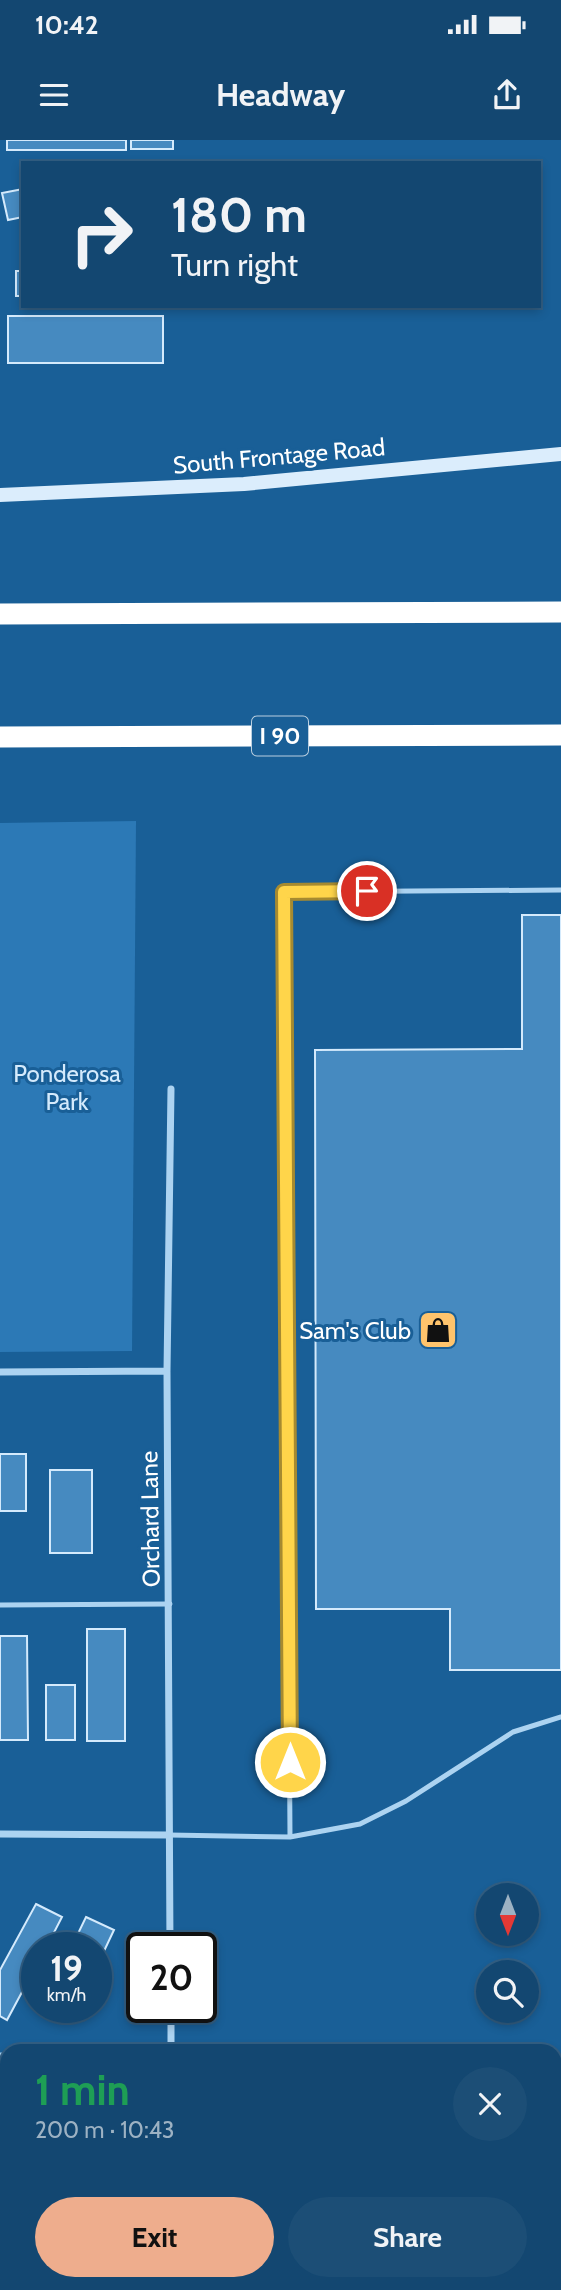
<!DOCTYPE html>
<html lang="en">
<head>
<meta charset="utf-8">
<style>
	body { margin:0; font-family:Cabin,sans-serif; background:#1c4e76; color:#f1f3f6; height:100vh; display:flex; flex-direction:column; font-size:26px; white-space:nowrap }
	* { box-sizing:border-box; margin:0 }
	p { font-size:23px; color:#9db2c3 }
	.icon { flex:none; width:38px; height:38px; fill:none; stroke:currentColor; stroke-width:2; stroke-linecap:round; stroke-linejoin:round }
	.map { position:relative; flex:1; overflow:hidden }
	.drawer { position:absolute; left:0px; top:1904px; width:562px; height:247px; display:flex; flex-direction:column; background:#134771; border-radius:21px 21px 0 0; box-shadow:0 4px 10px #0003,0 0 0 2px #325f84 }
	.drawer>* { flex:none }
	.banner { position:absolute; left:21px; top:21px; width:520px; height:147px; border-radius:0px; box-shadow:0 4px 10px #0003,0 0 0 2px #325f84; background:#134771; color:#f1f3f6; overflow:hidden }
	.needle { width:46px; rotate:180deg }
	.tools { position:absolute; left:476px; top:1743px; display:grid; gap:14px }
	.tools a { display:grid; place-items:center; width:63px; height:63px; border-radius:50%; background:#134771; box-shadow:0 4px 10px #0003,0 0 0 2px #325f84; font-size:35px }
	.speed { position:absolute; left:21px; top:1792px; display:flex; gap:14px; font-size:35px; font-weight:700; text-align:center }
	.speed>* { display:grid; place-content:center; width:91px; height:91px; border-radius:50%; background:#134771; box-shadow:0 4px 10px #0003,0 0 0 2px #325f84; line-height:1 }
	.speed small { font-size:18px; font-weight:400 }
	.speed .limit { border:4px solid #111; border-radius:10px; background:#fff; color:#111 }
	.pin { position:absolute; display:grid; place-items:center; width:60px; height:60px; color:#fff; margin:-30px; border:4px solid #fff; border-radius:50%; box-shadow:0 2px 7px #0007 }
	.me { position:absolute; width:77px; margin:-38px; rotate:0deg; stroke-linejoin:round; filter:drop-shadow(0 0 5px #0008) }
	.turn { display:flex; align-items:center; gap:24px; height:147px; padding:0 35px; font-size:32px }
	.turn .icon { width:91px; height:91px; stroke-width:2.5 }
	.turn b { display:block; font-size:49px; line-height:60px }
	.round { display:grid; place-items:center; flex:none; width:74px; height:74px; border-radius:37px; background:#1c4e76 }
	.overview { display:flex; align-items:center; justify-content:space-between; height:119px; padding:0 35px }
	h1 { font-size:42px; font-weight:700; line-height:52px; color:#1e9e55 }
	.action { display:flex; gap:14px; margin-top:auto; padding:14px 35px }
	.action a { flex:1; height:80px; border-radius:42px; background:#eead8d; color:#111; font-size:28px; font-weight:700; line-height:80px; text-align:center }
	.action a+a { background:#1c4e76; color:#f1f3f6 }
	.status { display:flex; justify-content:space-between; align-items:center; height:49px; padding:0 35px; background:#134771; direction:ltr }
	.status svg { height:19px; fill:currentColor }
	header { display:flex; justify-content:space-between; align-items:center; height:91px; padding:0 35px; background:#134771; font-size:32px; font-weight:700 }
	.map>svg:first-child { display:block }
</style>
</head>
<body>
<div class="status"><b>10:42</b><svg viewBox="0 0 49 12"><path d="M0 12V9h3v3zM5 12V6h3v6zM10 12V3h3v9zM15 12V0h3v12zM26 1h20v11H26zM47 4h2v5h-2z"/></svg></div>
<header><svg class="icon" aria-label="menu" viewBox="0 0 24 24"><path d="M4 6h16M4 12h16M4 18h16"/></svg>Headway<svg class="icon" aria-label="share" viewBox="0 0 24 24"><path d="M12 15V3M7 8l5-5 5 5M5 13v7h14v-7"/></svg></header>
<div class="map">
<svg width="561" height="2150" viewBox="0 0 561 2150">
	<rect width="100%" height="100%" fill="#195f97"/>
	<path fill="#2c79b6" d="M136,681L132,1211L0,1212V683Z"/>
	<path fill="#468ac0" stroke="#d4eafc" stroke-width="2" d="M7,0H126V10H7Z
		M131,0H173V9H131Z
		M23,49V77L8,80L2,53Z
		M16,131H23V156H16Z
		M8,176H163V223H8Z
		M522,775H561V1530H450V1469H316L315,910L522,909Z
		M0,1314H26V1371H0Z
		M50,1330H92V1413H50Z
		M87,1489H125V1601H87Z
		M0,1496H27L28,1600H0Z
		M46,1545H75V1600H46Z
		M36,1764L62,1777L46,1808H37V1824L7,1880L0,1876V1830Z
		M86,1777L114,1790L96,1828V1808H71Z
		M43,1867H77L70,1882L42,1869Z
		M0,2003L7,2015V2069L0,2057Z"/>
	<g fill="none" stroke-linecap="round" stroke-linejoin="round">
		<path stroke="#acd3f1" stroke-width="4.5" stroke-dasharray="3.5 5" stroke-linecap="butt" d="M555,2106H561
			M207,2144V2150"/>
		<path stroke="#acd3f1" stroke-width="5" d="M0,1465L170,1464
			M169,1695L290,1697L360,1684L406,1661L513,1592L561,1577
			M290,1697L284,752L561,750"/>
		<path stroke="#acd3f1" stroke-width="7" d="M0,1232L167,1231
			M0,1694L169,1695
			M170,1808L167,1231L171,949
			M171,1867V1911
			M0,1916H7
			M171,2150V2144"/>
		<path stroke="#dbedfc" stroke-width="14" d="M0,355L244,344L561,314"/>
		<path stroke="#fff" stroke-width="21" d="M0,474L561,472
			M0,597L561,595"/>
	</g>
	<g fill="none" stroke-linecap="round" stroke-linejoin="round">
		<g stroke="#a68a30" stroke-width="18">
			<path id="route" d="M290,1622L284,752L367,751"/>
		</g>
		<use href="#route" stroke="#ffd54a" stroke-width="12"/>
	</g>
	<defs>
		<g id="shop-square" transform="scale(2.0125)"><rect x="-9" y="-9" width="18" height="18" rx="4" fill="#ffc46c" stroke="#195f97"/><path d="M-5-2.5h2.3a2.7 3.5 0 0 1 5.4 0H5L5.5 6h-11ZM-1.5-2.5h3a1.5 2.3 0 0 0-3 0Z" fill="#111"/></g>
	</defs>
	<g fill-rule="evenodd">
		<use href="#shop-square" x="438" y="1190"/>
	</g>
	<g text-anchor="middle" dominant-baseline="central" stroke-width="6" stroke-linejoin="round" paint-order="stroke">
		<rect fill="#195f97" stroke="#bacfe0" stroke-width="2" x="252" y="576.5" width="56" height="39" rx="5"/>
		<g font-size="23" font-weight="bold" fill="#fff">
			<text x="280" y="596">I 90</text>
		</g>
		<g font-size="24" fill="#fff" stroke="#195f97">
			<text transform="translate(279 316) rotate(-5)">South Frontage Road</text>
			<text transform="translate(150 1379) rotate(-91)">Orchard Lane</text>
		</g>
		<g font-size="24" fill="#d4eafc" stroke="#195f97">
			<text x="67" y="933">Ponderosa<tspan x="67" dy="28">Park</tspan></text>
		</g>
		<g font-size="24" fill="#fff" stroke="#195f97" text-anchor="end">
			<text x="411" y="1190">Sam's Club</text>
		</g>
	</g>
</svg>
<div class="tools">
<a><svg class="needle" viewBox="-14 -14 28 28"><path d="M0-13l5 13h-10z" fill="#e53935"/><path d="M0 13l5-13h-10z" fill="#9db2c3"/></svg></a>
<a><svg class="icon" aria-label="search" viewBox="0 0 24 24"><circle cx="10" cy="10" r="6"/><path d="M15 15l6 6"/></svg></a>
</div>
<div class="speed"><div>19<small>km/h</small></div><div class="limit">20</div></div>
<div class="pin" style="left:367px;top:751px;background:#d93025"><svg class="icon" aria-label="arrive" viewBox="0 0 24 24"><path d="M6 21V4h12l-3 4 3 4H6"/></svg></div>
<svg class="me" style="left:290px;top:1622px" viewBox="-20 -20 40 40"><circle r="17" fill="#ffd54a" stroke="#fff" stroke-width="3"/><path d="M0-11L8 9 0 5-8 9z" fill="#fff"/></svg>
<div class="banner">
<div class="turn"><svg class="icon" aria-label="right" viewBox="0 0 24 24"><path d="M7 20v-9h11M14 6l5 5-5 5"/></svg><div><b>180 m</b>Turn right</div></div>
</div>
<section class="drawer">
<div class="overview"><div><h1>1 min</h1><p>200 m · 10:43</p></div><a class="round"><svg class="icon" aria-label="close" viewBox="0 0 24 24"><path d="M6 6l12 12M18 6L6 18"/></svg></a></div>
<div class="action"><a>Exit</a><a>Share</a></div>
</section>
</div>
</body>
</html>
